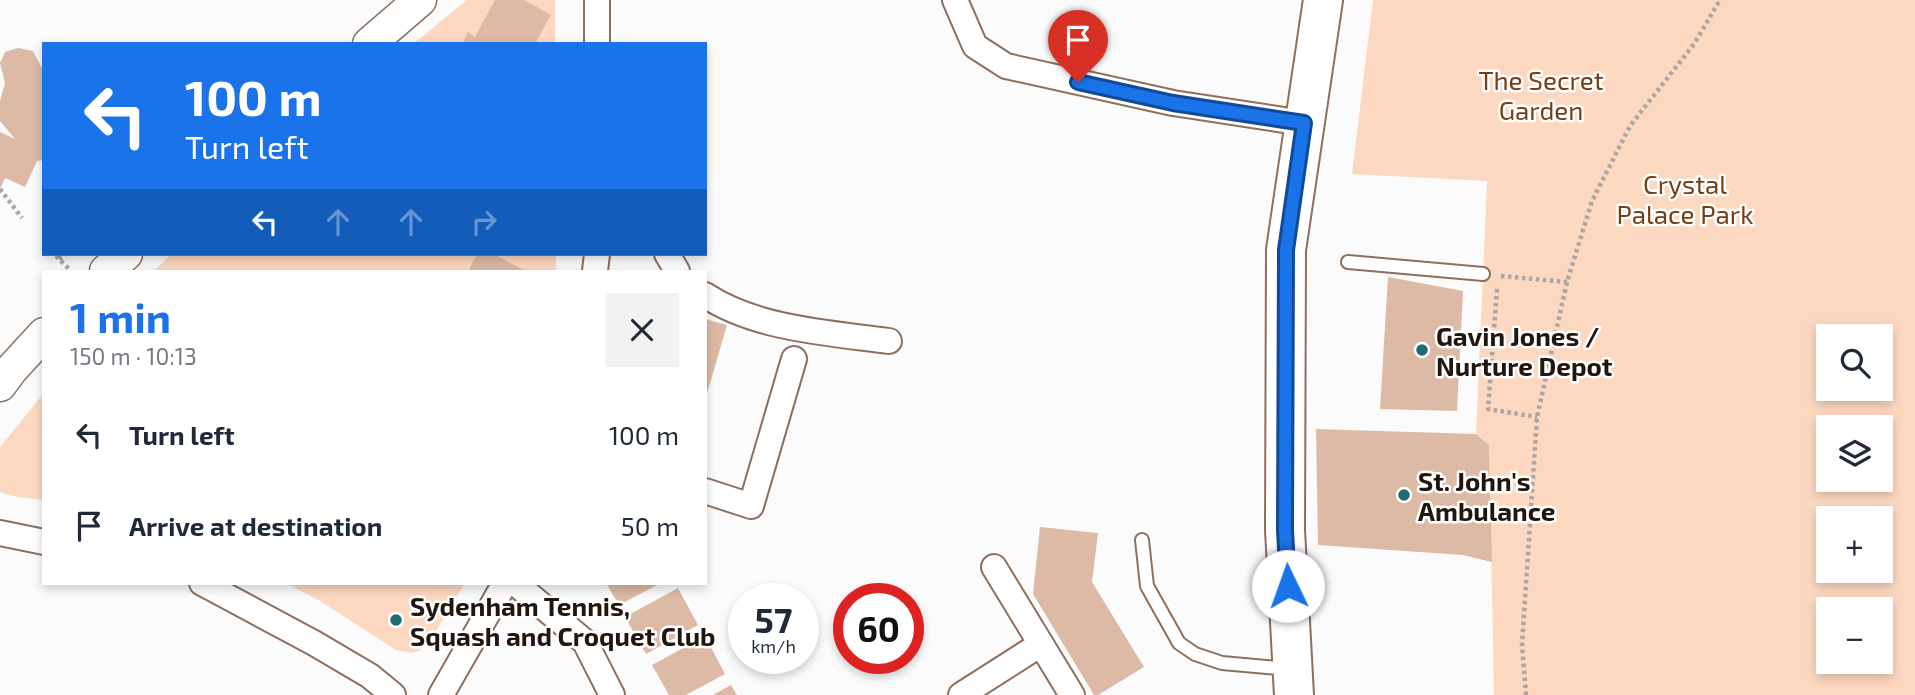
<!DOCTYPE html>
<html lang="en">
<head>
<meta charset="utf-8">
<style>
	body { margin:0; font-family:"Exo 2",sans-serif; background:#f2f2f3; color:#1f2937; height:100vh; display:flex; flex-direction:column; font-size:26px; white-space:nowrap }
	* { box-sizing:border-box; margin:0 }
	p { font-size:23px; color:#747a83 }
	.icon { flex:none; width:38px; height:38px; fill:none; stroke:currentColor; stroke-width:2; stroke-linecap:round; stroke-linejoin:round }
	.map { position:relative; flex:1; overflow:hidden }
	.panel { position:absolute; left:42px; top:270px; width:665px; height:315px; display:flex; flex-direction:column; background:#fff; border-radius:0px; box-shadow:0 4px 10px #0003 }
	.panel>* { flex:none }
	.top-card { position:absolute; left:42px; top:42px; width:665px; height:214px; border-radius:0px; box-shadow:0 4px 10px #0003; background:#1a73e8; color:#fff; overflow:hidden }
	.buttons { position:absolute; left:1816px; top:324px; display:grid; gap:14px }
	.buttons a { display:grid; place-items:center; width:77px; height:77px; border-radius:0px; background:#fff; box-shadow:0 4px 10px #0003; font-size:35px }
	.speed { position:absolute; left:728px; top:583px; display:flex; gap:14px; font-size:35px; font-weight:700; text-align:center }
	.speed>* { display:grid; place-content:center; width:91px; height:91px; border-radius:50%; background:#fff; box-shadow:0 4px 10px #0003; line-height:1 }
	.speed small { font-size:18px; font-weight:400 }
	.speed .limit { border:10px solid #d22; background:#fff; color:#111 }
	.pin { position:absolute; display:grid; place-items:center; width:60px; height:60px; color:#fff; margin:-72px -30px; border-radius:50% 50% 50% 0; rotate:-45deg; box-shadow:0 0 7px #0007 }
	.pin .icon { rotate:45deg }
	.me { position:absolute; width:77px; margin:-38px; rotate:357deg; stroke-linejoin:round; filter:drop-shadow(0 0 5px #0008) }
	.turn { display:flex; align-items:center; gap:24px; height:147px; padding:0 28px; font-size:32px }
	.turn .icon { width:91px; height:91px; stroke-width:2.5 }
	.turn b { display:block; font-size:49px; line-height:60px }
	.lanes { display:flex; align-items:center; height:66px; padding:0 28px; background:#0003; justify-content:center; gap:35px; direction:ltr }
	.lanes .off { opacity:.35 }
	.round { display:grid; place-items:center; flex:none; width:74px; height:74px; border-radius:0px; background:#f2f2f3 }
	.headline { display:flex; align-items:center; justify-content:space-between; height:119px; padding:0 28px }
	h1 { font-size:42px; font-weight:700; line-height:52px; color:#1a73e8 }
	ul { padding:0; list-style:none }
	li { display:flex; align-items:center; gap:21px; height:91px; padding:0 28px }
	li div { flex:1 }
	li b { display:block; font-size:26px }
	li em { font-style:normal }
	.map>svg:first-child { display:block }
</style>
</head>
<body>
<div class="map">
<svg width="1915" height="695" viewBox="0 0 1915 695">
	<rect width="100%" height="100%" fill="#fbfbfb"/>
	<path fill="#fdd8c1" fill-rule="evenodd" d="M467,0H555V44H413Z
		M1373,0H1915V695H1494L1489,445L1476,434L1487,181L1352,174ZM1829,336H1881V388H1829ZM1829,427H1881V480H1829ZM1829,518H1881V570H1829ZM1829,609H1881V662H1829Z
		M171,254H556V271H154Z
		M44,393V500L12,496L0,492V447Z
		M286,583H465L431,639L419,651L412,653L396,650L320,601Z"/>
	<path fill="#dcbaa5" d="M495,0H524L551,15L535,44H462L468,32L475,37Z
		M18,48L33,51L44,72V160L37,161L25,187L5,178L0,189V132L15,139L0,121V101L5,83L0,63L5,52Z
		M477,254H493L526,271H468Z
		M1388,277L1463,291L1457,411L1380,409Z
		M705,319L727,325L706,397H705Z
		M1316,429L1476,434L1489,445L1492,562L1463,555L1318,545Z
		M1040,527L1098,533L1092,582L1144,667L1098,695H1094L1033,594Z
		M606,583H661L619,605Z
		M678,588L698,625L646,654L625,617Z
		M705,636L725,674L686,695H669L652,665Z
		M731,685L737,695H713Z"/>
	<g fill="none" stroke-linecap="round" stroke-linejoin="round">
		<g stroke="#8e6f5c" stroke-width="16">
			<path id="service" d="M1348,262L1483,274
				M1142,540L1147,586L1179,643L1195,654L1222,663L1289,669"/>
		</g>
		<g stroke="#8e6f5c" stroke-width="28">
			<path id="minor" d="M597,0V44
				M955,0L975,46L1006,66L1173,103L1304,123
				M667,254L677,271
				M595,271L597,254
				M705,295C756,329 830,333 889,341
				M705,491L751,506L794,359
				M0,533L44,542
				M994,567L1072,695
				M202,583L314,643L370,676L393,695
				M515,583L585,642L612,695
				M441,695L505,583
				M961,695L1041,644"/>
		</g>
		<g stroke="#8e6f5c" stroke-width="35">
			<path id="tertiary" d="M369,44L420,0
				M106,271L126,254
				M0,385L11,370L44,334"/>
		</g>
		<g stroke="#8e6f5c" stroke-width="42">
			<path id="primary" d="M1294,695L1285,530L1286,250L1323,0"/>
		</g>
		<path stroke="#aba6a3" stroke-width="4.5" stroke-dasharray="3.5 3.5" stroke-linecap="butt" d="M0,189L22,218
			M56,256L71,271
			M59,259L66,254
			M1501,276L1567,282
			M1497,289L1488,409L1537,417
			M1526,695L1522,645L1537,417L1567,282L1592,201L1630,126L1694,44L1720,0"/>
		<use href="#service" stroke="#fff" stroke-width="12"/>
		<use href="#minor" stroke="#fff" stroke-width="24"/>
		<use href="#tertiary" stroke="#fff" stroke-width="32"/>
		<use href="#primary" stroke="#fff" stroke-width="38"/>
	</g>
	<g fill="none" stroke-linecap="round" stroke-linejoin="round">
		<g stroke="#114b97" stroke-width="18">
			<path id="route" d="M1078,82L1173,103L1304,123L1286,250L1285,530L1288,586"/>
		</g>
		<use href="#route" stroke="#1a73e8" stroke-width="12"/>
	</g>
	<g fill="#1f6b71" stroke="#fff" stroke-width="2.5">
		<circle cx="1422" cy="350" r="7"/>
		<circle cx="1404" cy="495" r="7"/>
		<circle cx="396" cy="620" r="7"/>
	</g>
	<g text-anchor="middle" dominant-baseline="central" stroke-width="5" stroke-linejoin="round" paint-order="stroke">
		<g font-size="26" fill="#783e13" stroke="#fff">
			<text x="1541" y="79">The Secret<tspan x="1541" dy="30">Garden</tspan></text>
			<text x="1685" y="183">Crystal<tspan x="1685" dy="30">Palace Park</tspan></text>
		</g>
		<g font-size="26" font-weight="bold" fill="#21150d" stroke="#fff" text-anchor="start">
			<text x="1436" y="335">Gavin Jones /<tspan x="1436" dy="30">Nurture Depot</tspan></text>
			<text x="1418" y="480">St. John's<tspan x="1418" dy="30">Ambulance</tspan></text>
			<text x="410" y="605">Sydenham Tennis,<tspan x="410" dy="30">Squash and Croquet Club</tspan></text>
		</g>
	</g>
</svg>
<div class="buttons">
<a><svg class="icon" aria-label="search" viewBox="0 0 24 24"><circle cx="10" cy="10" r="6"/><path d="M15 15l6 6"/></svg></a>
<a><svg class="icon" aria-label="layers" viewBox="0 0 24 24"><path d="M12 4l9 5-9 5-9-5zM3 14l9 5 9-5"/></svg></a>
<a>+</a>
<a>−</a>
</div>
<div class="speed"><div>57<small>km/h</small></div><div class="limit">60</div></div>
<div class="pin" style="left:1078px;top:82px;background:#d93025"><svg class="icon" aria-label="arrive" viewBox="0 0 24 24"><path d="M6 21V4h12l-3 4 3 4H6"/></svg></div>
<svg class="me" style="left:1288px;top:586px" viewBox="-20 -20 40 40"><circle r="19" fill="#fff"/><path d="M0-13L10 11 0 6-10 11z" fill="#1a73e8"/></svg>
<div class="top-card">
<div class="turn"><svg class="icon" aria-label="left" viewBox="0 0 24 24"><path d="M17 20v-9H6M10 6l-5 5 5 5"/></svg><div><b>100 m</b>Turn left</div></div>
<div class="lanes"><svg class="icon" aria-label="left" viewBox="0 0 24 24"><path d="M17 20v-9H6M10 6l-5 5 5 5"/></svg><svg class="icon off" aria-label="ahead" viewBox="0 0 24 24"><path d="M12 20V5M6 11l6-6 6 6"/></svg><svg class="icon off" aria-label="ahead" viewBox="0 0 24 24"><path d="M12 20V5M6 11l6-6 6 6"/></svg><svg class="icon off" aria-label="right" viewBox="0 0 24 24"><path d="M7 20v-9h11M14 6l5 5-5 5"/></svg></div>
</div>
<section class="panel">
<div class="headline"><div><h1>1 min</h1><p>150 m · 10:13</p></div><a class="round"><svg class="icon" aria-label="close" viewBox="0 0 24 24"><path d="M6 6l12 12M18 6L6 18"/></svg></a></div>
<ul>
<li><svg class="icon" aria-label="left" viewBox="0 0 24 24"><path d="M17 20v-9H6M10 6l-5 5 5 5"/></svg><div><b>Turn left</b></div><em>100 m</em></li>
<li><svg class="icon" aria-label="arrive" viewBox="0 0 24 24"><path d="M6 21V4h12l-3 4 3 4H6"/></svg><div><b>Arrive at destination</b></div><em>50 m</em></li>
</ul>
</section>
</div>
</body>
</html>
